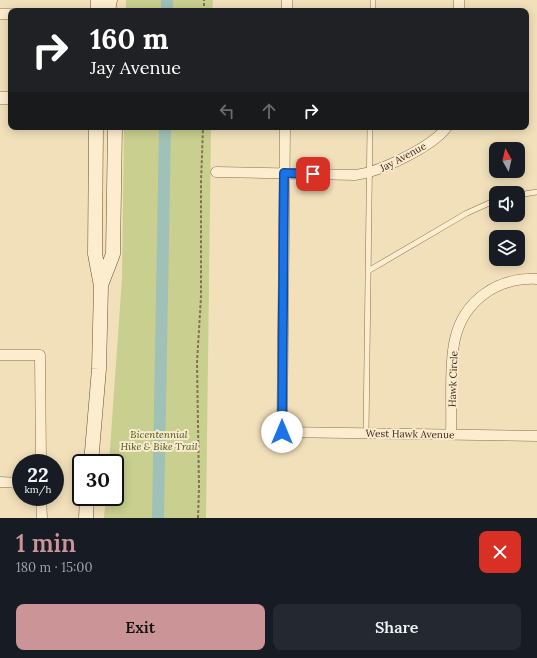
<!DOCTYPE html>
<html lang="en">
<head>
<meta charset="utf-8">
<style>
	body { margin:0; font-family:Lora,serif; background:#242831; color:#f1f3f6; height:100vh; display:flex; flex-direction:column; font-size:15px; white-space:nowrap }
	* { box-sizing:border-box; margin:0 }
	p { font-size:13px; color:#9ea1a6 }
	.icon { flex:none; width:22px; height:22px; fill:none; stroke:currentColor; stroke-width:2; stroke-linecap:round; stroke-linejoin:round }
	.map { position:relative; height:518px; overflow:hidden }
	.drawer { display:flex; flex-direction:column; background:#171b24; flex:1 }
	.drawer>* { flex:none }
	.banner { position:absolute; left:8px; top:8px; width:521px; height:122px; border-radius:8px; box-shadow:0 2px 10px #0003; background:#202124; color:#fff; overflow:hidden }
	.needle { width:26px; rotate:352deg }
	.buttons { position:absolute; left:489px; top:142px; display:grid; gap:8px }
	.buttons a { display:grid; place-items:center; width:36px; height:36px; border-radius:8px; background:#171b24; box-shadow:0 2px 10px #0003; font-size:20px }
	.speed { position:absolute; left:12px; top:454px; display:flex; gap:8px; font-size:20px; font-weight:700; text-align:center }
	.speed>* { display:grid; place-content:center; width:52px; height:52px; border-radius:50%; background:#171b24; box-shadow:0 2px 10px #0003; line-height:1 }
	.speed small { font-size:10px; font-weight:400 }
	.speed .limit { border:2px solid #111; border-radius:6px; background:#fff; color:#111 }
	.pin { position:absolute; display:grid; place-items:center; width:34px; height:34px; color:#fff; margin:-17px; border-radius:8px; box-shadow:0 2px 6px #0006 }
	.me { position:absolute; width:44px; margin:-22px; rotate:0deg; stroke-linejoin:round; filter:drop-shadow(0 0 3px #0008) }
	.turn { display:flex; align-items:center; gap:14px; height:84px; padding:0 16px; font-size:18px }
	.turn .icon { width:52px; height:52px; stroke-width:2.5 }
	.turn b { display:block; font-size:28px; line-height:34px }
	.lanes { display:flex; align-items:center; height:38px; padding:0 16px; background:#0003; justify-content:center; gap:20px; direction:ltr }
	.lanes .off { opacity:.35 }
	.round { display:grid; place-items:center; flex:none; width:42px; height:42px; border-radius:8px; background:#242831 }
	.headline { display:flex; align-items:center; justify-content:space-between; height:68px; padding:0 16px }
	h1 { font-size:24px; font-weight:600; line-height:30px; color:#cb9497 }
	.action { display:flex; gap:8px; margin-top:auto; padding:8px 16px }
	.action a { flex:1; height:46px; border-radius:8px; background:#cb9497; color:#111; font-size:16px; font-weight:600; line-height:46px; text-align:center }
	.action a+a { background:#242831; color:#f1f3f6 }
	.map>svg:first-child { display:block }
</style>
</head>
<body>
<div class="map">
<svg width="537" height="518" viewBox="0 0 537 518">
	<rect width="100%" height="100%" fill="#f1e0ba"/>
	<path fill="#c9cf8e" d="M126,0H213L212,11H126Z
		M124,127H211L206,518H104L106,497H115V463H109L122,278Z"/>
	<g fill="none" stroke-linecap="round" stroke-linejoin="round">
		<path stroke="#9fc1b7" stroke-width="12" d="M167,11V0
			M158,518L165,127"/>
		<g stroke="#896f53" stroke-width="6">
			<path id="service" d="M373,11V0
				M518,195L537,192
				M368,271L467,213L496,200
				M366,433L370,127"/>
		</g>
		<g stroke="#896f53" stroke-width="11">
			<path id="minor" d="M287,11V0
				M459,11V0
				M0,14H11
				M285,127L282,432L537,436
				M216,172L355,175C380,172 432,147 447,127
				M0,355H40L41,463
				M451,434C452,406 449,365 455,339C464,300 498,277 537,279
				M0,482L21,483
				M41,497L42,518"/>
		</g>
		<g stroke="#896f53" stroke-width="13">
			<path id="tertiary" d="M0,98H11"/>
		</g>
		<g stroke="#6b5037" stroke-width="15">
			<path id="secondary" d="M98,11V0
				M108,11L110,0
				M101,285L113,254L115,127
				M91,463L99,369L101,286L95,254L96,127
				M86,518L87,497"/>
		</g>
		<path stroke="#896f53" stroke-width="2" stroke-dasharray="3 2" stroke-linecap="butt" d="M204,11V0
			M127,129L204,128
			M198,518L199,487L197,362L201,297V183L203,127"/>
		<use href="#service" stroke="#fcedce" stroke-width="5"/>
		<use href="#minor" stroke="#fcedce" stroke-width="10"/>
		<use href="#tertiary" stroke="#fcedce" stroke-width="12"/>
		<use href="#secondary" stroke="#fcedce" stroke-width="14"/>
	</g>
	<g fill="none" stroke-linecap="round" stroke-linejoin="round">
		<g stroke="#114b97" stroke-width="10">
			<path id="route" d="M282,432L284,173L313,174"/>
		</g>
		<use href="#route" stroke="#1a73e8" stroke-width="7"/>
	</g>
	<g text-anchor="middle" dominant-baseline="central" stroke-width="4" stroke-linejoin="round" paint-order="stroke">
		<g font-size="10" fill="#37271a" stroke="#f8eacb">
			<text transform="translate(403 157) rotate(-28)">Jay Avenue</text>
			<text transform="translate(453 379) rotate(-88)">Hawk Circle</text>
			<text transform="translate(410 434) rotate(1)">West Hawk Avenue</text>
		</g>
		<g font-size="10" font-style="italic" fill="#48551f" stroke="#f8eacb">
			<text x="159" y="434">Bicentennial<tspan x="159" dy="12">Hike &amp; Bike Trail</tspan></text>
		</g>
	</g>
</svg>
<div class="buttons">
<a><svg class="needle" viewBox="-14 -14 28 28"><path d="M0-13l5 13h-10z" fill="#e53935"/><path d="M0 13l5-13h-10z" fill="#9ea1a6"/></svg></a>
<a><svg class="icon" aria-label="sound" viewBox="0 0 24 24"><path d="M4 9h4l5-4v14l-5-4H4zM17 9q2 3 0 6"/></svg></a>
<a><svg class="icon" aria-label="layers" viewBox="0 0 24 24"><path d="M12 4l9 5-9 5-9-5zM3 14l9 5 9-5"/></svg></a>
</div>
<div class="speed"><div>22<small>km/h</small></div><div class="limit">30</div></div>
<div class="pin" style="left:313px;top:174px;background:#d93025"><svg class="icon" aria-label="arrive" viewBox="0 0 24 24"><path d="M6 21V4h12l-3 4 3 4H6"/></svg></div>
<svg class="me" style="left:282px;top:432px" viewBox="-20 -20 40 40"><circle r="19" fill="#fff"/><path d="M0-13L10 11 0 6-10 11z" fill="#1a73e8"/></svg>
<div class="banner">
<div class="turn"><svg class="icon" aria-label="right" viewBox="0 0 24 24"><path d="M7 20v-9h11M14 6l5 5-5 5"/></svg><div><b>160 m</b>Jay Avenue</div></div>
<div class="lanes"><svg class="icon off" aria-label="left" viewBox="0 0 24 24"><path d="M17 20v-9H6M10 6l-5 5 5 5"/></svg><svg class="icon off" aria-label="ahead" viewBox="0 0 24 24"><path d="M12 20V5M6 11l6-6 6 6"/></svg><svg class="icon" aria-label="right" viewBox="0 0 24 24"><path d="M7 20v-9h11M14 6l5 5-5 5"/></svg></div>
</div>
</div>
<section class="drawer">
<div class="headline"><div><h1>1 min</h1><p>180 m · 15:00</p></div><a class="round" style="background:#d93025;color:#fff"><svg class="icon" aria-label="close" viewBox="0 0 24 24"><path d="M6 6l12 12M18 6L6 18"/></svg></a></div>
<div class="action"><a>Exit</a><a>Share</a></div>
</section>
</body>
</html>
